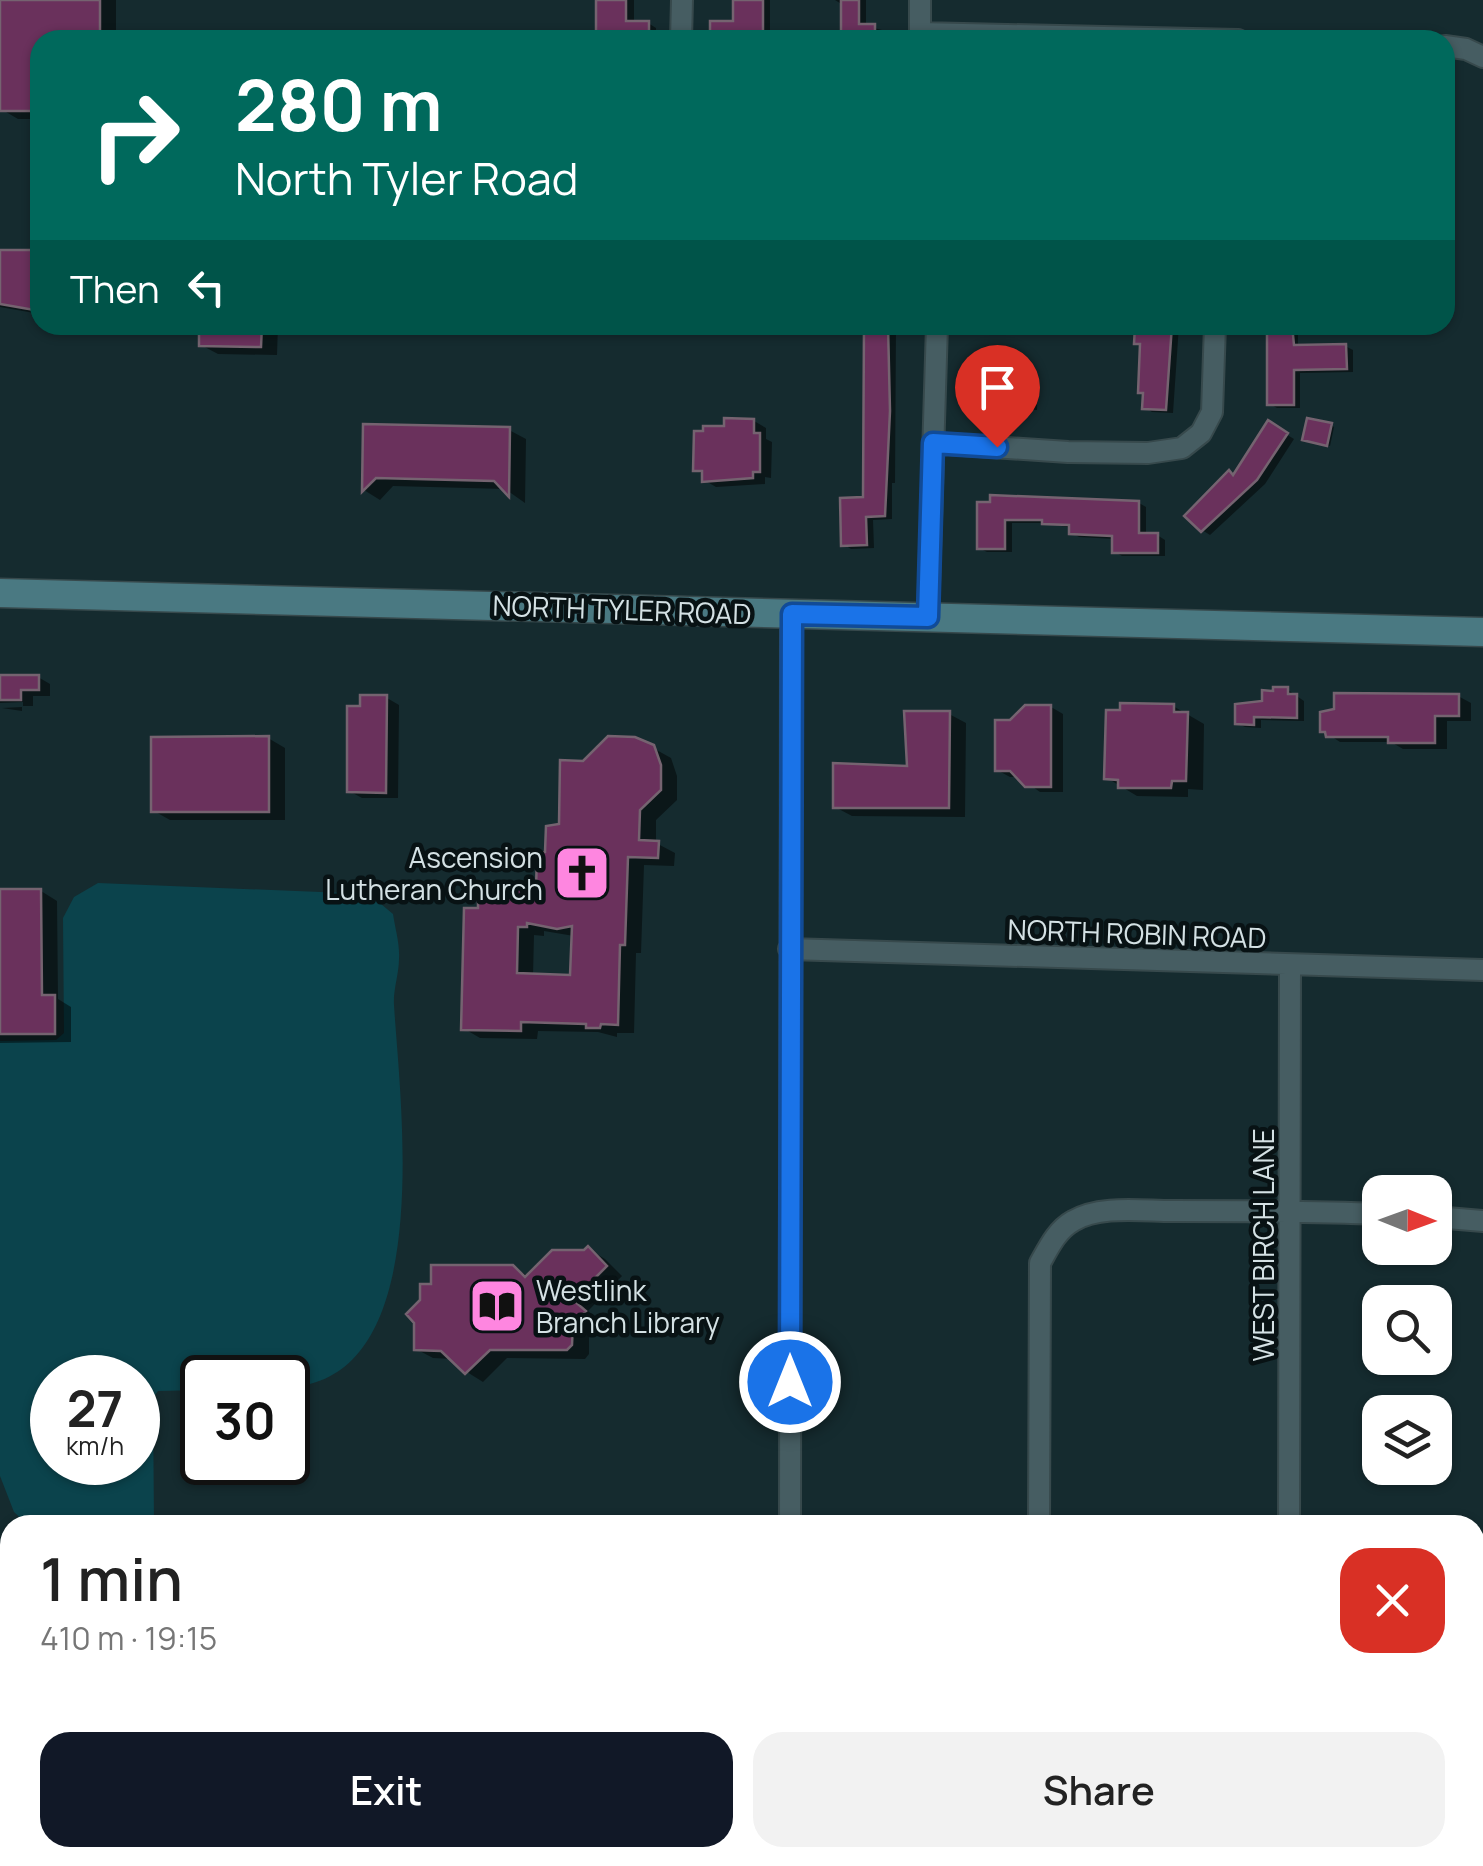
<!DOCTYPE html>
<html lang="en">
<head>
<meta charset="utf-8">
<style>
	body { margin:0; font-family:Manrope,sans-serif; background:#f2f2f2; color:#222; height:100vh; display:flex; flex-direction:column; font-size:38px; white-space:nowrap }
	* { box-sizing:border-box; margin:0 }
	p { font-size:32px; color:#767676 }
	.icon { flex:none; width:55px; height:55px; fill:none; stroke:currentColor; stroke-width:2; stroke-linecap:round; stroke-linejoin:round }
	.map { position:relative; flex:1; overflow:hidden }
	.panel { position:absolute; left:0px; top:1515px; width:1485px; height:352px; display:flex; flex-direction:column; background:#fff; border-radius:30px 30px 0 0; box-shadow:0 2px 8px #0004 }
	.panel>* { flex:none }
	.hud { position:absolute; left:30px; top:30px; width:1425px; height:305px; border-radius:30px; box-shadow:0 2px 8px #0004; background:#00695c; color:#fff; overflow:hidden }
	.needle { width:65px; rotate:91deg }
	.controls { position:absolute; left:1362px; top:1175px; display:grid; gap:20px }
	.controls a { display:grid; place-items:center; width:90px; height:90px; border-radius:20px; background:#fff; box-shadow:0 2px 8px #0004; font-size:50px }
	.speed { position:absolute; left:30px; top:1355px; display:flex; gap:20px; font-size:50px; font-weight:700; text-align:center }
	.speed>* { display:grid; place-content:center; width:130px; height:130px; border-radius:50%; background:#fff; box-shadow:0 2px 8px #0004; line-height:1 }
	.speed small { font-size:25px; font-weight:400 }
	.speed .limit { border:5px solid #111; border-radius:15px; background:#fff; color:#111 }
	.pin { position:absolute; display:grid; place-items:center; width:85px; height:85px; color:#fff; margin:-102px -42px; border-radius:50% 50% 50% 0; rotate:-45deg; box-shadow:0 0 10px #0007 }
	.pin .icon { rotate:45deg }
	.me { position:absolute; width:110px; margin:-55px; rotate:0deg; stroke-linejoin:round; filter:drop-shadow(0 0 8px #0008) }
	.turn { display:flex; align-items:center; gap:35px; height:210px; padding:0 40px; font-size:45px }
	.turn .icon { width:130px; height:130px; stroke-width:2.5 }
	.turn b { display:block; font-size:70px; line-height:85px }
	.then { display:flex; align-items:center; height:95px; padding:0 40px; background:#0003; gap:20px; font-size:38px }
	.round { display:grid; place-items:center; flex:none; width:105px; height:105px; border-radius:30px; background:#f2f2f2 }
	.overview { display:flex; align-items:center; justify-content:space-between; height:170px; padding:0 40px }
	h1 { font-size:60px; font-weight:600; line-height:75px }
	.cta { display:flex; gap:20px; margin-top:auto; padding:20px 40px }
	.cta a { flex:1; height:115px; border-radius:30px; background:#111827; color:#fff; font-size:40px; font-weight:600; line-height:115px; text-align:center }
	.cta a+a { background:#f2f2f2; color:#222 }
	.map>svg:first-child { display:block }
</style>
</head>
<body>
<div class="map">
<svg width="1483" height="1866" viewBox="0 0 1483 1866">
	<rect width="100%" height="100%" fill="#152b2f"/>
	<path fill="#0b434c" fill-rule="evenodd" d="M98,883L369,894L393,914C395,928 400,944 399,959C399,974 393,990 394,1005C400,1103 438,1381 288,1387V1378H202V1390L158,1391L153,1398L154,1525H28L14,1512L0,1476V1041L56,1040L64,1033L63,918L74,897ZM52,1378H138V1462H52Z
		M10,1765V1858H76V1866H0V1767Z"/>
	<path fill="#0007" fill-rule="evenodd" d="M1,0H116V40H40V119H18L1,109Z
		M600,0H634V23H648L656,28V40H599Z
		M745,0H770V40H712L745,23Z
		M835,0H866V26L882,30V40H843V5Z
		M0,253L40,254V314L0,307Z
		M201,325H278L277,355L218,354L201,345Z
		M867,325H896L895,483H892V519L873,520L874,548L851,549L843,544L865,500Z
		M989,325H1036V335L997,334L989,330Z
		M1137,325H1179L1173,413L1152,412L1145,407L1142,345L1137,342Z
		M1267,325H1298V347L1345,346L1353,350V372L1300,373V408H1277L1270,404Z
		M1018,363L1026,368L1025,373L1038,378L1037,410L1013,409L1005,405L1006,386L989,381Z
		M754,421L766,428V439L772,442L771,478L765,477V484L716,487L704,480V475L695,469L727,428Z
		M1269,424L1294,439L1265,484L1210,535L1202,530Z
		M1331,425L1334,427L1330,446L1308,441Z
		M366,426L509,430L526,439L525,503L505,489L393,486L380,500L364,490Z
		M1139,503L1146,507V535H1157L1165,540V556H1122L1115,552V539L1079,537L1072,533V528L1046,523H1012V552H987L979,548V505Z
		M38,677L50,684V696H33V706H23V702L0,703V679Z
		M1288,690L1304,701V721L1261,720V728L1245,727L1237,723Z
		M1458,696L1471,703V721H1447V749H1403L1391,742H1340L1322,730L1336,711Z
		M387,698L399,705L398,798H362L349,791L362,708Z
		M1173,706L1204,724L1203,790L1188,789V797L1137,796L1107,778Z
		M22,707V711L2,708Z
		M1051,707L1063,714V792H1040L1019,777H1010L997,770L1011,722Z
		M949,714L966,723L965,817L852,816L835,807L910,769Z
		M268,738L285,748V820H170L154,811Z
		M653,748L671,758L677,776V800L656,820V843L675,853L674,866L644,865L641,953H636L634,1033H617V1037L598,1032L538,1031L537,1039L480,1038L463,1028L481,911L519,895L539,891L548,855L584,763ZM544,931L574,936L573,977L533,976L534,935L544,936Z
		M0,891H41L57,901L58,999L71,1007V1042L0,1043Z
		M588,1249L605,1259L622,1276L588,1311L601,1322L589,1334V1354L585,1359L507,1358L483,1382L467,1372L453,1359L433,1358L416,1349L513,1267L528,1276Z
		M458,1858H495L497,1862L495,1866H417L415,1863H453Z"/>
	<path fill="#6a315c" stroke="#756370" stroke-width="2.5" fill-rule="evenodd" d="M0,0H100V40H40V111H0Z
		M596,0H626V21H649V40H596Z
		M733,0H763V40H710V21H733Z
		M841,0H859V24H875V40H841Z
		M0,250H38L40,311L0,304Z
		M199,325H262L261,347L199,346Z
		M864,325H888L890,411L885,516L866,517L867,545L841,546L840,498L863,497Z
		M1172,325L1166,410L1142,409L1143,393H1138L1140,344H1134L1135,326Z
		M1267,325H1292L1294,345L1346,344L1347,369L1294,370V405H1267Z
		M988,359L1019,361L1018,370L1032,371L1030,408L1003,406L1004,383L987,382Z
		M724,418L754,419V433H760V472H753V478L702,482V471H693L694,431H703V426H724Z
		M1307,418L1332,423L1327,446L1302,440Z
		M1268,420L1288,433L1257,480L1201,532L1184,516L1229,470L1233,475Z
		M363,424L510,427L509,497L494,481L376,478L362,492Z
		M990,495L1139,501V533H1158V553H1112V536L1069,534V525L1042,524V520H1005V549H977V502H990Z
		M0,675H39V690H21V700H0Z
		M1273,687H1288V694H1297V718L1254,717V725L1235,724V704L1262,701V690L1273,691Z
		M1334,693L1459,694V716H1435V743H1388V737H1326L1325,732H1320V712L1334,709Z
		M360,695H387L386,793L347,792V706H360Z
		M1120,703L1174,704V712H1188L1186,781H1172L1171,788H1118V780L1104,779L1106,710H1120Z
		M1025,705H1051V787H1025L1010,771H995V720H1010Z
		M904,711H950L949,808H833V763L907,766Z
		M269,736V812H151V737Z
		M608,736L635,737L654,745L661,765V790L640,810L639,840L659,841L658,858L628,857L625,945H620L618,1025L601,1024L600,1028H586V1024L521,1022V1031L461,1030L464,908H478V892L516,893V888L536,889L537,854L545,852L546,826L559,824L560,760L583,761ZM527,923L557,929L572,926L570,975L517,973L518,927H527Z
		M0,889H41L42,995H55V1034H0Z
		M588,1246L607,1266L573,1300L586,1311L573,1324L572,1345L567,1350H490L465,1374L441,1351L414,1350V1323L406,1314L420,1300V1284H431V1265H513L525,1277L552,1250H584Z"/>
	<g fill="none" stroke-linecap="round" stroke-linejoin="round">
		<g stroke="#37494c" stroke-width="24">
			<path id="street" d="M920,33L1238,40
				M681,40L682,0
				M920,40V0
				M1445,46L1466,49L1483,57
				M933,443L1068,452L1148,453L1182,448L1201,433L1212,412L1215,325
				M928,617L937,325
				M789,949L1483,970
				M1435,1217L1483,1221
				M790,1525L791,614
				M1039,1525L1040,1263C1049,1247 1057,1230 1073,1221C1099,1205 1142,1211 1172,1211C1241,1211 1310,1211 1380,1214
				M1289,1525L1290,966
				M1046,1858L1372,1866
				M791,1866V1858"/>
		</g>
		<g stroke="#37494c" stroke-width="31">
			<path id="secondary" d="M0,593L1483,632"/>
		</g>
		<use href="#street" stroke="#465d62" stroke-width="20"/>
		<use href="#secondary" stroke="#4a7982" stroke-width="28"/>
	</g>
	<g fill="none" stroke-linecap="round" stroke-linejoin="round">
		<g stroke="#114b97" stroke-width="25">
			<path id="route" d="M790,1382L792,614L928,617L933,443L997,447"/>
		</g>
		<use href="#route" stroke="#1a73e8" stroke-width="18"/>
	</g>
	<defs>
		<g id="church-square" transform="scale(2.875)"><rect x="-9" y="-9" width="18" height="18" rx="4" fill="#fe86e0" stroke="#081214"/><path d="M-1.2-6h2.4v3.5h3.3v2.4h-3.3V6h-2.4V-.1h-3.3v-2.4h3.3Z" fill="#111"/></g>
		<g id="library-square" transform="scale(2.875)"><rect x="-9" y="-9" width="18" height="18" rx="4" fill="#fe86e0" stroke="#081214"/><path d="M-6-4Q-3-5.5-.7-3.5V5Q-3 3-6 4ZM6-4Q3-5.5 .7-3.5V5Q3 3 6 4Z" fill="#111"/></g>
	</defs>
	<g fill-rule="evenodd">
		<use href="#church-square" x="582" y="873"/>
		<use href="#library-square" x="497" y="1306"/>
	</g>
	<g text-anchor="middle" dominant-baseline="central" stroke-width="9" stroke-linejoin="round" paint-order="stroke">
		<g font-size="28" fill="#d4e1e4" stroke="#081214">
			<text transform="translate(622 609) rotate(2)">NORTH TYLER ROAD</text>
			<text transform="translate(1137 933) rotate(2)">NORTH ROBIN ROAD</text>
			<text transform="translate(1263 1245) rotate(-90)">WEST BIRCH LANE</text>
		</g>
		<g font-size="28" fill="#d4e1e4" stroke="#081214" text-anchor="end">
			<text x="543" y="857">Ascension<tspan x="543" dy="32">Lutheran Church</tspan></text>
			<text x="536" y="1290" text-anchor="start">Westlink<tspan x="536" dy="32">Branch Library</tspan></text>
		</g>
	</g>
</svg>
<div class="controls">
<a><svg class="needle" viewBox="-14 -14 28 28"><path d="M0-13l5 13h-10z" fill="#e53935"/><path d="M0 13l5-13h-10z" fill="#767676"/></svg></a>
<a><svg class="icon" aria-label="search" viewBox="0 0 24 24"><circle cx="10" cy="10" r="6"/><path d="M15 15l6 6"/></svg></a>
<a><svg class="icon" aria-label="layers" viewBox="0 0 24 24"><path d="M12 4l9 5-9 5-9-5zM3 14l9 5 9-5"/></svg></a>
</div>
<div class="speed"><div>27<small>km/h</small></div><div class="limit">30</div></div>
<div class="pin" style="left:997px;top:447px;background:#d93025"><svg class="icon" aria-label="arrive" viewBox="0 0 24 24"><path d="M6 21V4h12l-3 4 3 4H6"/></svg></div>
<svg class="me" style="left:790px;top:1382px" viewBox="-20 -20 40 40"><circle r="17" fill="#1a73e8" stroke="#fff" stroke-width="3"/><path d="M0-11L8 9 0 5-8 9z" fill="#fff"/></svg>
<div class="hud">
<div class="turn"><svg class="icon" aria-label="right" viewBox="0 0 24 24"><path d="M7 20v-9h11M14 6l5 5-5 5"/></svg><div><b>280 m</b>North Tyler Road</div></div>
<div class="then">Then<svg class="icon" aria-label="left" viewBox="0 0 24 24"><path d="M17 20v-9H6M10 6l-5 5 5 5"/></svg></div>
</div>
<section class="panel">
<div class="overview"><div><h1>1 min</h1><p>410 m · 19:15</p></div><a class="round" style="background:#d93025;color:#fff"><svg class="icon" aria-label="close" viewBox="0 0 24 24"><path d="M6 6l12 12M18 6L6 18"/></svg></a></div>
<div class="cta"><a>Exit</a><a>Share</a></div>
</section>
</div>
</body>
</html>
